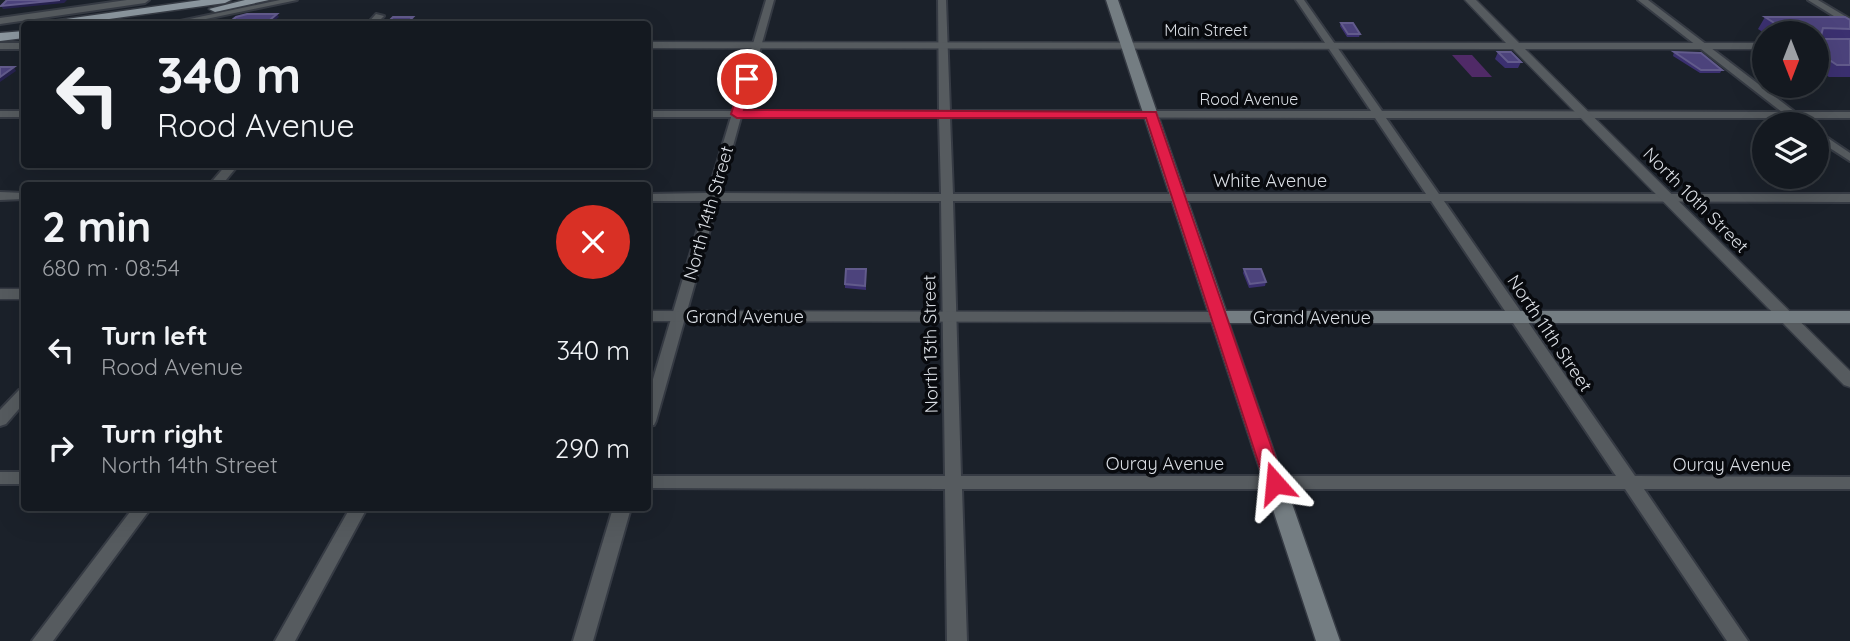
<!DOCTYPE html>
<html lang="en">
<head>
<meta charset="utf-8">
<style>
	body { margin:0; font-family:Quicksand,sans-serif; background:#1d2229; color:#f1f3f6; height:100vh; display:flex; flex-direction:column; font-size:26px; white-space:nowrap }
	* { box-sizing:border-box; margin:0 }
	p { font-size:23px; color:#9da0a5 }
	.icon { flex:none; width:38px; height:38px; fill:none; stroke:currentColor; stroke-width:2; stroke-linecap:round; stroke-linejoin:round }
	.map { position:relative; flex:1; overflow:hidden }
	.sheet { position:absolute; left:21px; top:182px; width:630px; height:329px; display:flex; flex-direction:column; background:#141920; border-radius:7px; box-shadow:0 7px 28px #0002,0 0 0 2px #33383e }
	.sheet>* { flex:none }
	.hud { position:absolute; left:21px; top:21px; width:630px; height:147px; border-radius:7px; box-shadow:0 7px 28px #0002,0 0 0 2px #33383e; background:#141920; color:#f1f3f6; overflow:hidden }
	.needle { width:46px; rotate:180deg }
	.tools { position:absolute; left:1752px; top:21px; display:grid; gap:14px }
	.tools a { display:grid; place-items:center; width:77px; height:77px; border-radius:50%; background:#141920; box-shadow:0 7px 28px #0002,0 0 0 2px #33383e; font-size:35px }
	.pin { position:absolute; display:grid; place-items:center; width:60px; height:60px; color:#fff; margin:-30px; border:4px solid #fff; border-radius:50%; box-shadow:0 2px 7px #0007 }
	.me { position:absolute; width:77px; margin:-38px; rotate:342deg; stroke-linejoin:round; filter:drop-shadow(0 0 5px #0008) }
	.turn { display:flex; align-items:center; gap:24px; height:147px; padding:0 21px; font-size:32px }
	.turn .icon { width:91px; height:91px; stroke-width:2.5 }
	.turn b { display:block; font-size:49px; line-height:60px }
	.round { display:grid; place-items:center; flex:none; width:74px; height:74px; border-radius:37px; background:#1d2229 }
	.summary { display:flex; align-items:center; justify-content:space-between; height:119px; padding:0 21px }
	h1 { font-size:42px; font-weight:700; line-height:52px }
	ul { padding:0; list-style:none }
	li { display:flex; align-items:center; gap:21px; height:98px; padding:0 21px }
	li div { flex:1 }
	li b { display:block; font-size:26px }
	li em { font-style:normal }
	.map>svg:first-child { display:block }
</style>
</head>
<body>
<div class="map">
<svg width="1850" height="641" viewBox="0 0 1850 641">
	<rect width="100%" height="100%" fill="#1b212a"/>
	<path fill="#502a67" d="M1452,55H1472L1492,77H1472Z"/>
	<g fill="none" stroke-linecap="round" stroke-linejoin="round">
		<g stroke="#363b44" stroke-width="4">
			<path id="minor" d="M127,0H149L145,3L0,24V18Z
				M280,0H297L182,24H166Z
				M766,0H774L743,111H939L938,0H946L950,111H1371L1296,0H1304L1382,111L1782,112L1638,0H1648L1795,112H1850V118H1386L1439,194H1850V202L1444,201L1635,476L1850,477V489H1644L1748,641H1727L1625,489H962L967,641H947L945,489L648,488V476H945L941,201H718L656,421L654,425L648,426V396L706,201H648V194L708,193L731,117H648V111H733ZM741,117H939L941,194L720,193ZM950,117L1375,118L1426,194H953ZM953,201H1431L1616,476H961Z
				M1808,0H1818L1850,19V26Z
				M376,14L384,16L376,24H367Z
				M0,43H24V49H0Z
				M0,111H24V117H0Z
				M1816,130L1850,153V161L1816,139Z
				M227,164H239L221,186H208Z
				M0,192L24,193V199L0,200Z
				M24,389V403L6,424L0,426V410L19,390Z
				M0,472H24V484H0Z
				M133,508H151L53,641H32Z
				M350,508H367L295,641H275Z
				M613,508H631L593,641H573Z"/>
		</g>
		<g stroke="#363b44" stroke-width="3">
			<path id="tertiary" d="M1465,0H1476L1519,43H1764V49H1525L1850,371V387L1844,385L1513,49L648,48V42L1506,43Z
				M0,289H24V299H0Z
				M648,311L1219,312L1227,317L1219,322L648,321Z"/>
		</g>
		<g stroke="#363b44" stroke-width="3">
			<path id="secondary" d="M1106,0H1118L1226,311H1850V323H1229L1340,641H1316Z"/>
		</g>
		<g stroke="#363b44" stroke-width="3">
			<path id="primary" d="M201,0H231L225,3L73,24H46L52,21Z
				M245,0H269L215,12L209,9Z
				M24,31V38L0,41V33Z"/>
		</g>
		<use href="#minor" fill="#565b5f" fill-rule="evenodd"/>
		<use href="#tertiary" fill="#565b5f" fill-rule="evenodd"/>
		<use href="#secondary" fill="#747d82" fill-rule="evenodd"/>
		<use href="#primary" fill="#8b969e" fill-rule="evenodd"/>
	</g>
	<path fill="#3b3070" d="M1765,17L1850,20V77H1829L1816,69V33H1764L1758,29Z
		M1341,23L1360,34L1359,37H1347L1340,26Z
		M1498,52L1521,62L1518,68H1505L1495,59Z
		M1674,52L1722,70L1720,73H1700L1673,56Z
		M866,269V290L845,288V284Z
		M1244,269L1266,282L1265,286L1249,288L1243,273Z"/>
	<path fill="#27224f" d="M60,0H67L64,3L3,9L1,6Z
		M277,14L279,17L270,24H265Z
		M413,17L414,20L410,24H406Z
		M14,67L16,71L0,82V77Z"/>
	<path fill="#4c437c" stroke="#625b8c" stroke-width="2" d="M7,0H60L1,6Z
		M247,14H277L265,24H227L236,17Z
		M393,17H413L406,24H386Z
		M1765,17H1845L1850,20V29L1823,28L1821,36L1823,39H1850V65H1837L1816,51V33H1790Z
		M1341,23H1353L1360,34H1348Z
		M1498,52H1511L1521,62H1508Z
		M1674,52L1701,53L1722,70H1701Z
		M0,67H14L0,77Z
		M846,269H866L865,286L845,284Z
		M1244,269H1261L1266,282L1250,284Z"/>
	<path fill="#e11d48" stroke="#92132f" stroke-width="2" d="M743,77L753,79L744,110L1156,112L1284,483L1281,488L1275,490L1268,488L1265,483L1146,118H737L731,114Z"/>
	<g text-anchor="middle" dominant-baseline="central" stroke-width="7" stroke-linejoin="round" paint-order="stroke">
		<g font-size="16" fill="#dadee4" stroke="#080a0e">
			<text x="1206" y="30">Main Street</text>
			<text x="1249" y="99">Rood Avenue</text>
		</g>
		<g font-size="18" fill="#dadee4" stroke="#080a0e">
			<text x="1270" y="180">White Avenue</text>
			<text transform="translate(1696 200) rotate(45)">North 10th Street</text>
			<text transform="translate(708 213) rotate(-74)">North 14th Street</text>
			<text x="745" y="316">Grand Avenue</text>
			<text x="1312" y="317">Grand Avenue</text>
			<text transform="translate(1550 333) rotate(56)">North 11th Street</text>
			<text transform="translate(930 344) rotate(-91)">North 13th Street</text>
			<text x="1165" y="463">Ouray Avenue</text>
			<text x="1732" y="464">Ouray Avenue</text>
		</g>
	</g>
</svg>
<div class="tools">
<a><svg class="needle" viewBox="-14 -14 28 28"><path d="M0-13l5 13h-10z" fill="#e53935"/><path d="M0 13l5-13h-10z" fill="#9da0a5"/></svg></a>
<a><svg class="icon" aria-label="layers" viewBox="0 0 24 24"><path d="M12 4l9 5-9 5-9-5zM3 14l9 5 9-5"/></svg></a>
</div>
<div class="pin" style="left:747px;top:79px;background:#d93025"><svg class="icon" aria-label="arrive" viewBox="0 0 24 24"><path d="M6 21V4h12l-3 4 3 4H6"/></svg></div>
<svg class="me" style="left:1275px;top:483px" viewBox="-20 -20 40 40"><path d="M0-17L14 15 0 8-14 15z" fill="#e11d48" stroke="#fff" stroke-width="4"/></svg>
<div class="hud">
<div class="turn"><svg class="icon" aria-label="left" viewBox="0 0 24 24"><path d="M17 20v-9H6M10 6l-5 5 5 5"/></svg><div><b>340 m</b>Rood Avenue</div></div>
</div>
<section class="sheet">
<div class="summary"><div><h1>2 min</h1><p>680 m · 08:54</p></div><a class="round" style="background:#d93025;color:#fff"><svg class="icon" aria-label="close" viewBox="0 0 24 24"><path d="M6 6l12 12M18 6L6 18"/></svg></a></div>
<ul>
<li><svg class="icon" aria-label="left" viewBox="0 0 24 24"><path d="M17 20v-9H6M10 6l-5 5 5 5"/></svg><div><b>Turn left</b><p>Rood Avenue</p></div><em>340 m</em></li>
<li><svg class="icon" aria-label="right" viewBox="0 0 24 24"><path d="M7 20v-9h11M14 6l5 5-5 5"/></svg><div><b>Turn right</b><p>North 14th Street</p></div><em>290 m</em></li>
</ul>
</section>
</div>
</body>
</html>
